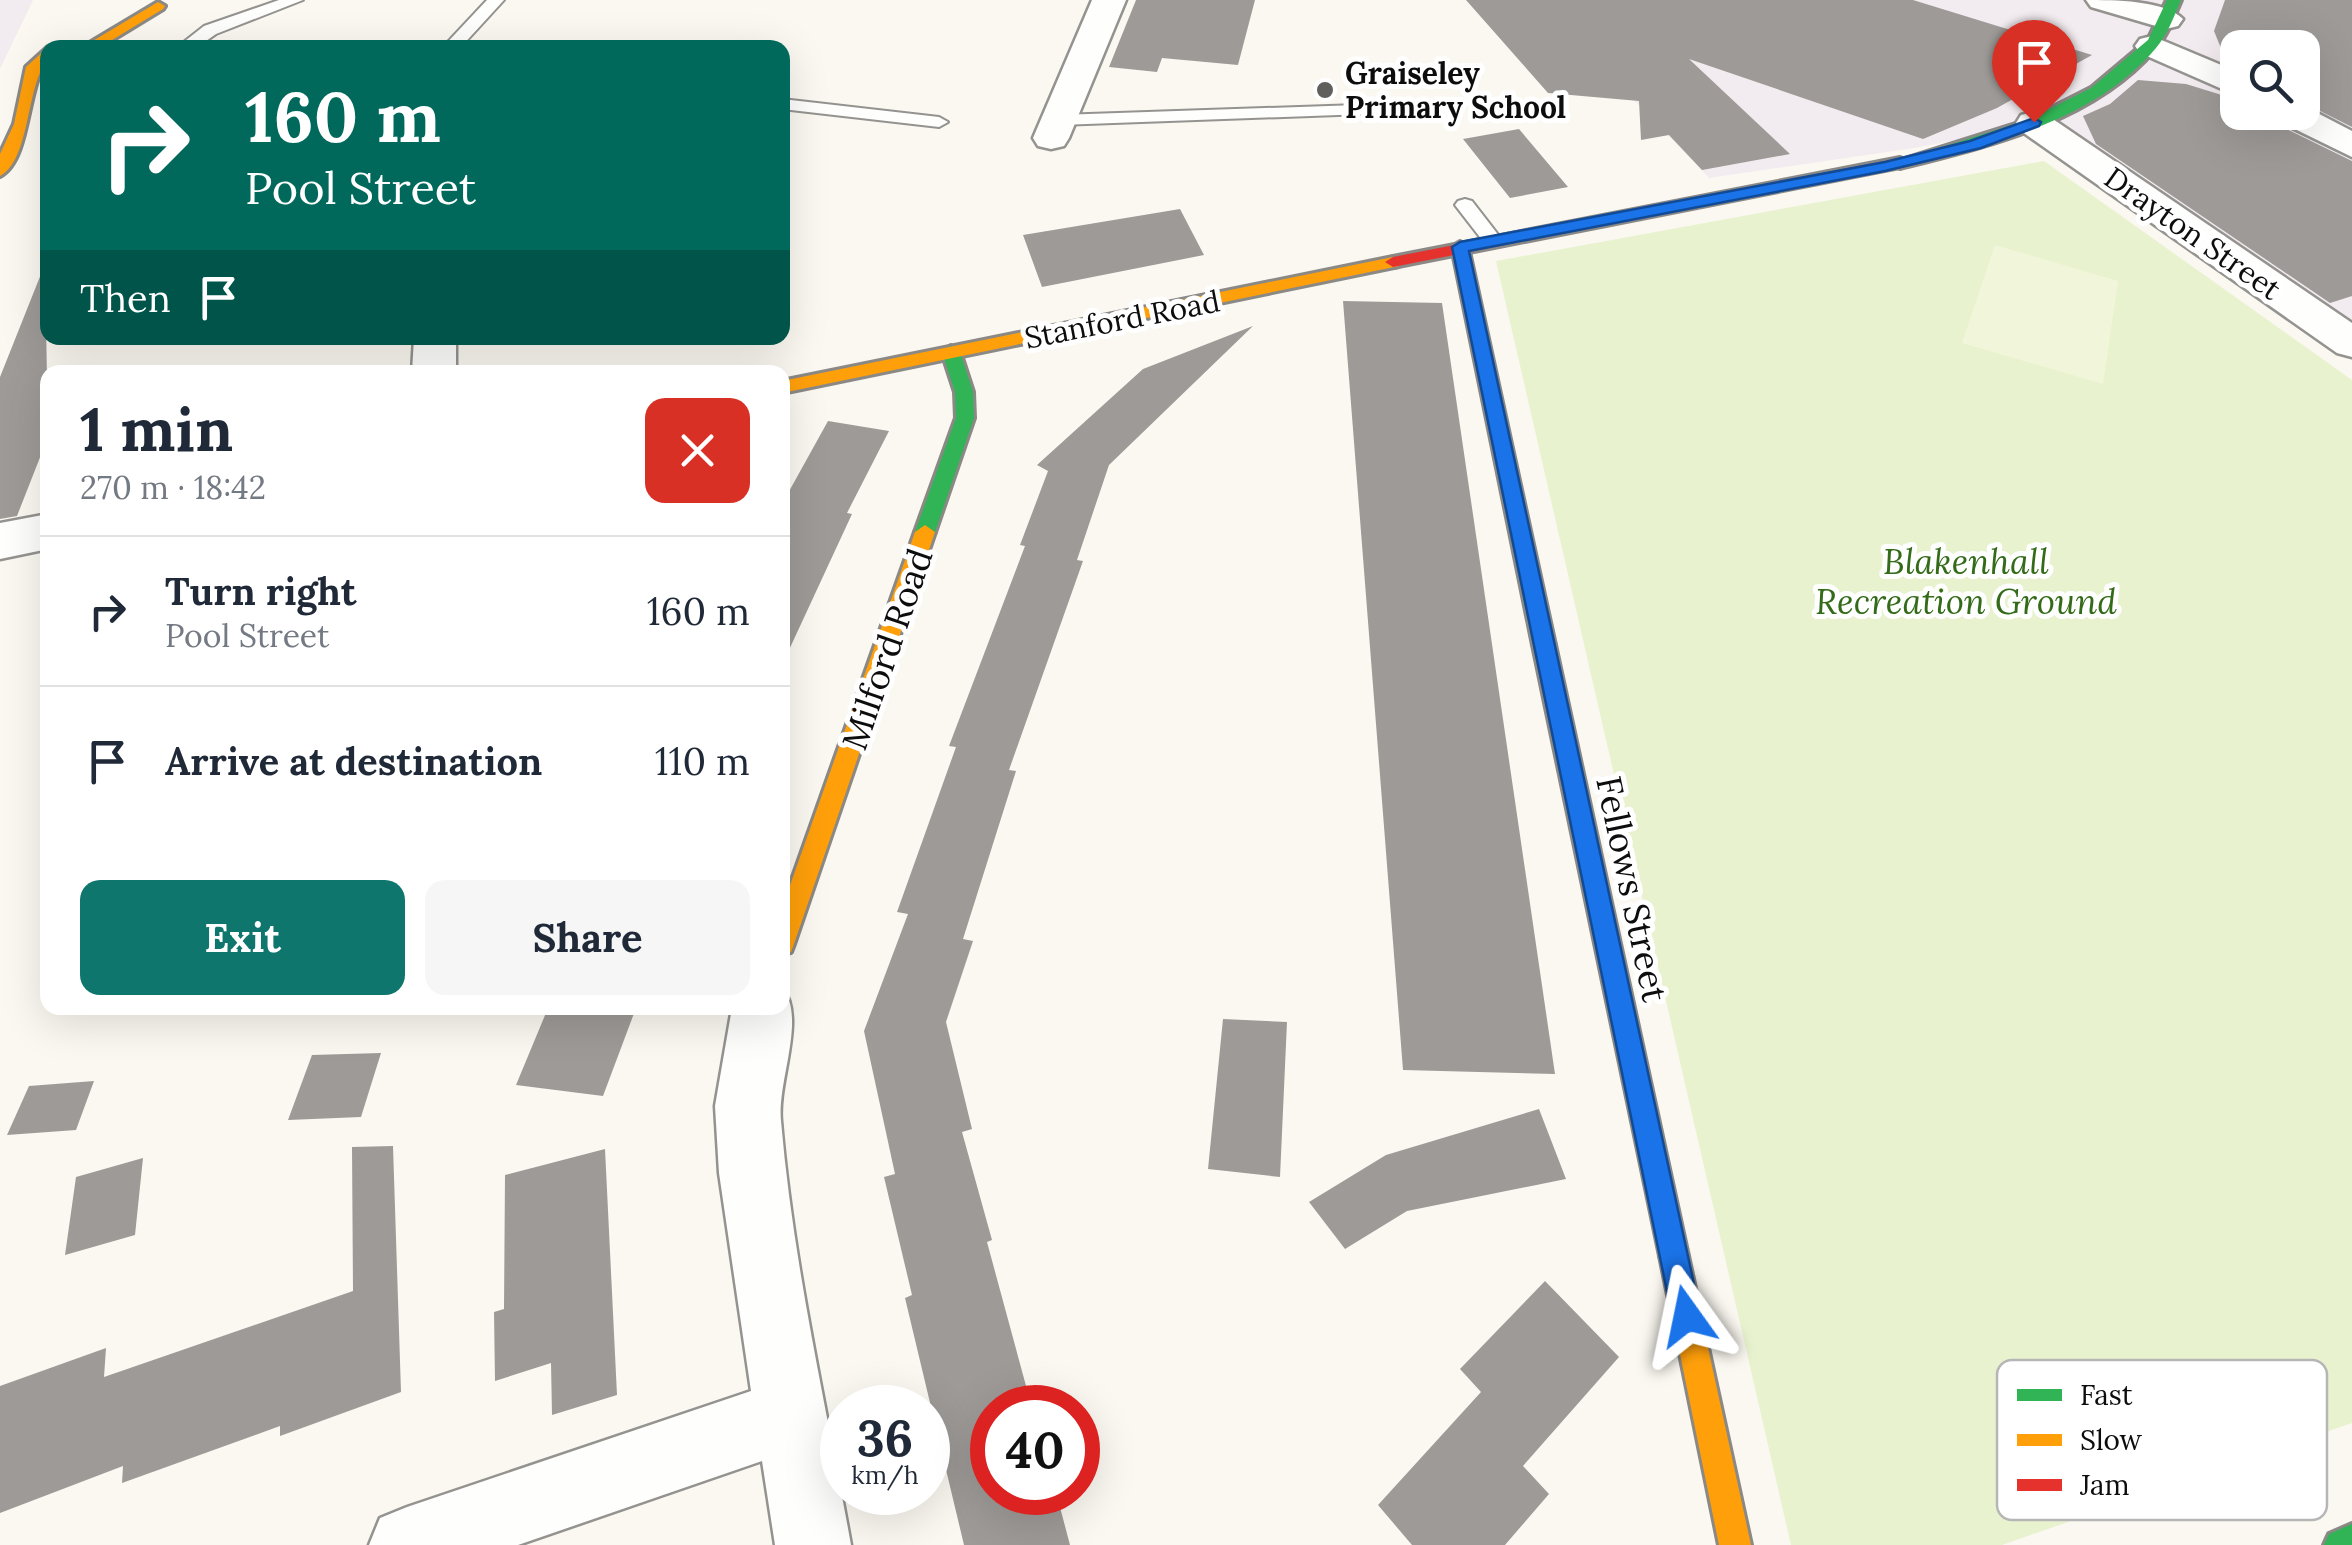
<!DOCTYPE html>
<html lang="en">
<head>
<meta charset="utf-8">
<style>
	body { margin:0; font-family:Lora,serif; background:#f6f6f7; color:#1f2937; height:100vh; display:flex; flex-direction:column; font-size:38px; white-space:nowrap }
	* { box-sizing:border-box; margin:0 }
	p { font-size:32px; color:#747a83 }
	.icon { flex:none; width:55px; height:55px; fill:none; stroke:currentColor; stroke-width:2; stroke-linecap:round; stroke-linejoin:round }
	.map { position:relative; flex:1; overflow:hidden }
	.panel { position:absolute; left:40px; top:365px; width:750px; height:650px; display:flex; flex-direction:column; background:#fff; border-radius:20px; box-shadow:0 10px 40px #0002 }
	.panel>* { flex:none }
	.hud { position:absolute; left:40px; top:40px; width:750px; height:305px; border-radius:20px; box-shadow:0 10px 40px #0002; background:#00695c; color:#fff; overflow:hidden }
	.tools { position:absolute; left:2220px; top:30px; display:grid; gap:20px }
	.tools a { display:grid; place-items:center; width:100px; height:100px; border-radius:20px; background:#fff; box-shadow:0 10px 40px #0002; font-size:50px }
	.speed { position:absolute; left:820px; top:1385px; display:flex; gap:20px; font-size:50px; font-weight:700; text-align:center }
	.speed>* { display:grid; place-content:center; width:130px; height:130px; border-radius:50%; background:#fff; box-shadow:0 10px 40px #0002; line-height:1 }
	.speed small { font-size:25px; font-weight:400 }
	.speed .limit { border:15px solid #d22; background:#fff; color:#111 }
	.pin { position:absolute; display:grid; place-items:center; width:85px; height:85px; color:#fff; margin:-102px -42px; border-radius:50% 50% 50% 0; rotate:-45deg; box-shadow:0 0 10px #0007 }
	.pin .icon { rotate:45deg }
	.me { position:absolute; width:110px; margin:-55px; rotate:348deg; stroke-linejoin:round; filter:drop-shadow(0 0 8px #0008) }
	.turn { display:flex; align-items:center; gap:35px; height:210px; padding:0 40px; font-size:45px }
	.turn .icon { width:130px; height:130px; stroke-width:2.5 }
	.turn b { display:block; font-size:70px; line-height:85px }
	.then { display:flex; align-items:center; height:95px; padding:0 40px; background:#0003; gap:20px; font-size:38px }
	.round { display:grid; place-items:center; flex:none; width:105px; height:105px; border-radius:20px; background:#f6f6f7 }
	.headline { display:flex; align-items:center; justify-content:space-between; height:170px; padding:0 40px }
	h1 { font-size:60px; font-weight:700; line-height:75px }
	.primary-button { display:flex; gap:20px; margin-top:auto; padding:20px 40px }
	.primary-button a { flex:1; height:115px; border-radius:20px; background:#0f766e; color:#fff; font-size:40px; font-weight:700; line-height:115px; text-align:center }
	.primary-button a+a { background:#f6f6f7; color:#1f2937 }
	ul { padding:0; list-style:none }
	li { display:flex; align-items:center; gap:30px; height:150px; padding:0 40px; border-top:2px solid #e0e1e3 }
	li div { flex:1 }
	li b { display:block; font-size:38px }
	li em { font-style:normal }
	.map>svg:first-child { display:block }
</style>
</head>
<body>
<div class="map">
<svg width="2352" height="1545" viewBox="0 0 2352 1545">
	<rect width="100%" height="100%" fill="#fbf8f1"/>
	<path fill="#f2ebef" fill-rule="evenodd" d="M0,0H33L0,69Z
		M1538,0H2352V324L2042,114L1990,134L1914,148L1709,178ZM2238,48H2302V112H2238Z"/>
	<path fill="#e8f2cf" d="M2044,161L2352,380V1423L2002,1545H1791L1496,261Z"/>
	<path fill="#f1f5d9" d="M1995,245L2118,281L2103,384L1962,343Z"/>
	<path fill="#9e9a97" d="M1136,0H1255L1238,65L1162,58L1157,72L1109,67Z
		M1466,0H1913L2092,55L1997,108L1923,139L1689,59L1790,154L1702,170L1669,135L1641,140L1639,101L1548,93Z
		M2225,0H2352V127L2302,102V48H2238V68L2227,63L2214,31Z
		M2138,80L2186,84L2238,100V112H2268L2274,123L2352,161V296L2330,303L2096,144L2083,116L2110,104Z
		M1519,129L1568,187L1510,198L1463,139Z
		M1180,209L1204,255L1042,287L1023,235Z
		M45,264L48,437L17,516L0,519V377Z
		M1343,301L1442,303L1555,1074L1403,1070Z
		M1253,326L1109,465L1077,560L1083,561L1009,770L1016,771L963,939L973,941L946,1022L972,1129L962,1132L992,1240L987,1242L1032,1408H992V1492H1056L1070,1545H964L905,1298L912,1295L884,1177L895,1174L864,1031L908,914L897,912L956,747L949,746L1025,546L1020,545L1048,471L1037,465L1143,369Z
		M828,421L889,431L847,513L852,514L782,665V504Z
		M548,1008H636L603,1096L516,1085Z
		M1223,1019L1287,1022L1280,1177L1208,1169Z
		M381,1053L361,1117L288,1120L312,1055Z
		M94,1081L76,1130L7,1135L29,1086Z
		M1539,1109L1566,1179L1407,1211L1345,1249L1309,1202L1386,1155Z
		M393,1146L401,1392L280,1436V1426L122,1483L123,1466L0,1513V1386L106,1348L104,1377L353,1291L352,1147Z
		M605,1149L617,1395L552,1415L551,1363L495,1381L494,1312L504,1309L505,1175Z
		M143,1158L135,1235L65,1255L76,1177Z
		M1545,1281L1619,1357L1523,1466L1549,1494L1505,1545H1412L1378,1505L1481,1392L1460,1369Z"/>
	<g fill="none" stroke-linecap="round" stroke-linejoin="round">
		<g stroke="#949390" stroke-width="4">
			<path id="lane" d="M279,0H303L216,34L196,48H176L204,26Z
				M487,0H504L460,48H442Z
				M782,99L939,117L948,122L939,127L782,109Z
				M1387,104L1393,105V113L1059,125L1050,120L1059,115Z
				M1465,199L1472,201L1503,241L1500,245H1486L1455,205L1458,201Z"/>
		</g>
		<g stroke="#949390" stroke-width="5">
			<path id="street" d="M1092,0H1126L1069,138L1064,146L1051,149L1038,146L1033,138Z
				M2086,0C2113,0 2165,0 2183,19L2178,26L2166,29L2091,7Z
				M2152,36L2238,72V96L2140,53L2135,46L2140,39Z
				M2302,105L2352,131V157L2276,120L2271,112H2302Z
				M2034,112L2047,115L2352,323V357L2337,353L2021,131L2016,123L2021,115Z
				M414,338H456V372H412Z
				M48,514V549L0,559V523Z
				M782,987C807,1018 777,1081 781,1121C793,1263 826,1405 851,1545H775L762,1461L518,1545H369L380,1518L407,1507L751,1391L719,1173L715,1106L732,1008H782Z"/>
		</g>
		<g stroke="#8b8986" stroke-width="6">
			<path id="fast" d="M2167,0H2181C2174,16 2168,34 2156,48C2095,121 1988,146 1900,168L1892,163L2028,120L2091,88L2148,40Z
				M1460,242L1468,247L1555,645L1544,653L1533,645L1452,247Z
				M951,346L960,352L973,392L974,418L935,532L925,539L915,532L956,418L955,392L942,352Z
				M2352,1524V1545H2324L2329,1534Z"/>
		</g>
		<g stroke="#8b8986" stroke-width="6">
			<path id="slow" d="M158,2L165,6L163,9L99,48H81Z
				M48,47L51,48H48V60C26,83 31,160 0,176V154L14,124L26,67Z
				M1393,257L1401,262L1399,266L782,393V381Z
				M925,525L935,532L794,944L791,952L782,955V908L915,532Z
				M1674,1242L1684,1246L1688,1256L1751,1545H1719L1660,1256L1664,1246Z"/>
		</g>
		<g stroke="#8b8986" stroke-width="6">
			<path id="jam" d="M1900,158L1905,160V166L1393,267L1385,262L1393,257Z
				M1544,637L1555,645L1688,1256L1684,1266L1674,1270L1664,1266L1660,1256L1533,645Z"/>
		</g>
		<use href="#lane" fill="#fefefd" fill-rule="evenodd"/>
		<use href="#street" fill="#fefefd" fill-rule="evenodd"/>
		<use href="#fast" fill="#30b455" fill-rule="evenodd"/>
		<use href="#slow" fill="#ff9f0a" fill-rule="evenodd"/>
		<use href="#jam" fill="#e5322d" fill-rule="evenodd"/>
	</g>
	<path fill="#1a73e8" stroke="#114b97" stroke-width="2.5" d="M2034,118L2041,122L2039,126L1981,148L1885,171L1469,251L1701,1316L1697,1326L1687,1330L1676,1326L1672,1316L1452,247L1460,242L1885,162L1970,141Z"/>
	<circle fill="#605f5d" stroke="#fff" stroke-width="4" cx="1325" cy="90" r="10"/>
	<g text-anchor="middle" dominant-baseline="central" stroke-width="10" stroke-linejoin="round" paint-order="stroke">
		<g font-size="30" font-weight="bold" fill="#0d0d0d" stroke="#fff" text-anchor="start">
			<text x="1345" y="73">Graiseley<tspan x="1345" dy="34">Primary School</tspan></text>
		</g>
		<g font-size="30" fill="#0d0d0d" stroke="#fff">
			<text transform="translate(2193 233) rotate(35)">Drayton Street</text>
			<text transform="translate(1122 319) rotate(-11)">Stanford Road</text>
		</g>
		<g font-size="35" font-style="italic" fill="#336b18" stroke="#fff">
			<text x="1966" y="561">Blakenhall<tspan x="1966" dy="40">Recreation Ground</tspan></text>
		</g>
		<g font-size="35" fill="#0d0d0d" stroke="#fff">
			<text transform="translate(887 649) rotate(-71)">Milford Road</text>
			<text transform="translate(1632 889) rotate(78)">Fellows Street</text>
		</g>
	</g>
	<rect x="1997" y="1360" width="330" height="160" rx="15" fill="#fff" stroke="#b6b6b6" stroke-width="2.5"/>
	<rect x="2017" y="1389" width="45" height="12" fill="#30b455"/>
	<rect x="2017" y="1434" width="45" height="12" fill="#ff9f0a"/>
	<rect x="2017" y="1479" width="45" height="12" fill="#e5322d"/>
	<g font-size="28" fill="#0d0d0d">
		<text x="2080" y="1405">Fast</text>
		<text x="2080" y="1450">Slow</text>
		<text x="2080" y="1495">Jam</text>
	</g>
</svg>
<div class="tools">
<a><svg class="icon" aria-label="search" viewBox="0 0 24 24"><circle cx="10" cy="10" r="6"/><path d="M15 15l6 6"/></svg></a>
</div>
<div class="speed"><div>36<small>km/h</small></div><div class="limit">40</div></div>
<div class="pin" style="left:2034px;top:122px;background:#d93025"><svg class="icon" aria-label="arrive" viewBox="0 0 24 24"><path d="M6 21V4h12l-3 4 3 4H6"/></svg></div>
<svg class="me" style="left:1687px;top:1316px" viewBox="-20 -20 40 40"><path d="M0-17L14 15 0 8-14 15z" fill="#1a73e8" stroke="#fff" stroke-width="4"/></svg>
<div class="hud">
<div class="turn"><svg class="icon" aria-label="right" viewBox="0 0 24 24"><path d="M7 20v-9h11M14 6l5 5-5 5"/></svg><div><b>160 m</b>Pool Street</div></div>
<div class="then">Then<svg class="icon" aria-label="arrive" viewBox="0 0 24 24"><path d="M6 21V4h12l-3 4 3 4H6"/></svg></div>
</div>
<section class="panel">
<div class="headline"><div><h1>1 min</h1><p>270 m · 18:42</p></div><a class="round" style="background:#d93025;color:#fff"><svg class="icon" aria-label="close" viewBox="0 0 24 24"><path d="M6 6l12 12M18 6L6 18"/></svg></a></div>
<ul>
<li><svg class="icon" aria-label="right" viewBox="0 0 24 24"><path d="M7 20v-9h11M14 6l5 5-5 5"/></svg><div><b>Turn right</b><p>Pool Street</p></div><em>160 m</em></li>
<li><svg class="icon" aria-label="arrive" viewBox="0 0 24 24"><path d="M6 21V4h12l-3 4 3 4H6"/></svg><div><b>Arrive at destination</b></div><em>110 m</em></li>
</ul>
<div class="primary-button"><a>Exit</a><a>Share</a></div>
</section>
</div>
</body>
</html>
